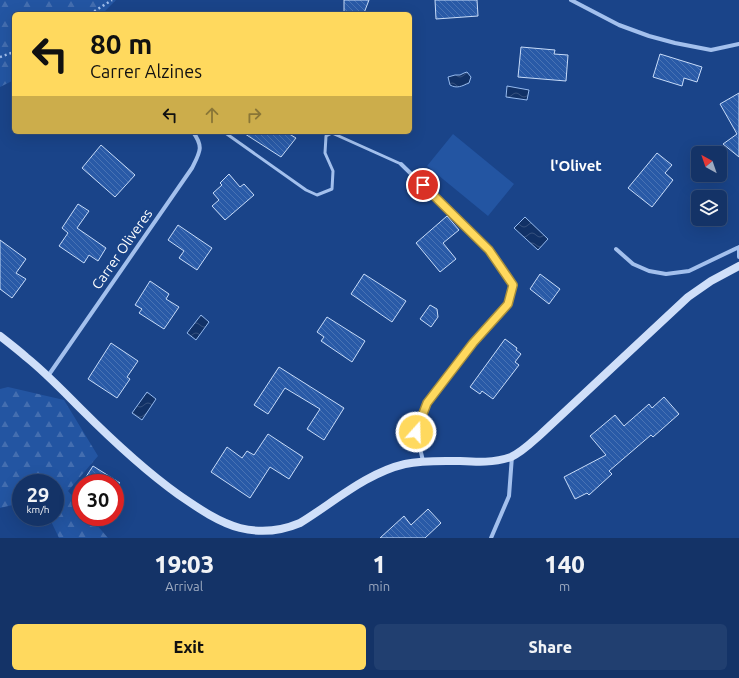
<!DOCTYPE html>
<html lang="en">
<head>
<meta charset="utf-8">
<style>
	body { margin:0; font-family:Ubuntu,sans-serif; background:#213f70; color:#f1f3f6; height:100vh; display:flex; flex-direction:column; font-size:15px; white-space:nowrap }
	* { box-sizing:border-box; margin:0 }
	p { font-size:13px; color:#9daac0 }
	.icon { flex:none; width:22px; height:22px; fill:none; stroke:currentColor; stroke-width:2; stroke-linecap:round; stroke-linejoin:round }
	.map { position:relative; height:538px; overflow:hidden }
	.side { display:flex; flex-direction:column; background:#143367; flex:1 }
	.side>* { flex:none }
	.top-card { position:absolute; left:12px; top:12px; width:400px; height:122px; border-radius:6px; box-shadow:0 4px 16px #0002,0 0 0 1px #334e7b; background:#ffd95e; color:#111; overflow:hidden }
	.needle { width:26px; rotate:320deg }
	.buttons { position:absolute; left:691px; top:146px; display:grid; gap:8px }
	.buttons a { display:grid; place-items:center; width:36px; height:36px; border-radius:6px; background:#143367; box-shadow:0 4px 16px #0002,0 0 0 1px #334e7b; font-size:20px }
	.speed { position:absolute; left:12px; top:474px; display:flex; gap:8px; font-size:20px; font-weight:700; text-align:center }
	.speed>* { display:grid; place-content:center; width:52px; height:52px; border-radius:50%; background:#143367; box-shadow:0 4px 16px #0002,0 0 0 1px #334e7b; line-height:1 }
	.speed small { font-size:10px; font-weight:400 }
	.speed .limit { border:6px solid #d22; background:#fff; color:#111 }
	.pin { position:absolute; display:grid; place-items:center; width:34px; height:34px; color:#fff; margin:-17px; border:2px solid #fff; border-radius:50%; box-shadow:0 1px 4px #0007 }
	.me { position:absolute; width:44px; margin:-22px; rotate:20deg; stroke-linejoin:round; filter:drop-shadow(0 0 3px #0008) }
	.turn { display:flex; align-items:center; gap:14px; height:84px; padding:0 12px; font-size:18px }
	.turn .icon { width:52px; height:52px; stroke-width:2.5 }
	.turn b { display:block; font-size:28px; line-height:34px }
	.lanes { display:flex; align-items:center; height:38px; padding:0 12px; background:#0003; justify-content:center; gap:20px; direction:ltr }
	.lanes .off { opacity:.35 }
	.eta { display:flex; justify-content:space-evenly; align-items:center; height:68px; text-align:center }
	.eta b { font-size:24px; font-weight:800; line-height:28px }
	.action { display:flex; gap:8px; margin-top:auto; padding:8px 12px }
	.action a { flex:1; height:46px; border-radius:6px; background:#ffd95e; color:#111; font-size:16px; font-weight:800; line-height:46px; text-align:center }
	.action a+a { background:#213f70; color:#f1f3f6 }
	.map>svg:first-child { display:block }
</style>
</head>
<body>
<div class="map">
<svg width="739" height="538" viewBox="0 0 739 538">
	<defs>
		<pattern id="forest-firs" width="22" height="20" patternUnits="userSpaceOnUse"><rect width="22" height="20" fill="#2355a2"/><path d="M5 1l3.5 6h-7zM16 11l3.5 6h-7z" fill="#446eb0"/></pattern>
		<pattern id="water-waves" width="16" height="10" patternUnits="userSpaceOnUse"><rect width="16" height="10" fill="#113166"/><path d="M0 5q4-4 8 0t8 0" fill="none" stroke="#35507d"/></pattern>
		<pattern id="building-back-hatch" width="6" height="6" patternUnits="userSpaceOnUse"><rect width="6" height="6" fill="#295aa7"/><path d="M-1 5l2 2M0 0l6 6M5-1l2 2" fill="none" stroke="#4973b4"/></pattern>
	</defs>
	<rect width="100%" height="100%" fill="#1a4489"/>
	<path fill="#2355a2" d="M453,134L514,184L488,216L427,166Z"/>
	<path fill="url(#forest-firs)" d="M0,0H116L102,14H14V80L0,87Z
		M8,387L64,400L98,456L68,491L81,506V517H90L108,538H59L49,517H55V483H21V503L0,508V389Z"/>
	<path fill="url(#water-waves)" stroke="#95baef" d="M467,72L471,77L469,83C462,86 457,89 450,85L448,77L455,75H460L464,73Z
		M507,86L529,90L527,100L506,97Z
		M525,217L548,239L538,250L514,228Z
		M201,315L209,322L196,340L187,333Z
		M147,392L156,399L142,420L132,413Z"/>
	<path fill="url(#building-back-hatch)" stroke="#c8dcf9" d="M344,0H369L364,13L344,12Z
		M435,0H477L478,16L436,19Z
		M521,47L555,50L554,54L568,55L566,81L518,77Z
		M660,54L702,67L697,82L684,78L682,86L653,77Z
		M739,93V157L723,144L737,134L720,104Z
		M242,132H286L296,138L281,157Z
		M101,145L135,175L115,197L82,168Z
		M657,153L672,165L665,173L673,180L652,207L628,188Z
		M229,174L240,187L244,184L254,195L225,220L212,206L219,200L213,193L222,185L220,183Z
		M78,204L89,211L77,228L106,248L98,261L89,255L84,263L59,246L68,233L62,228Z
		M447,216L459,230L443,243L456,259L440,272L416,243Z
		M178,225L212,248L197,270L179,258L184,251L168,240Z
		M0,240L26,259L16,273L26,279L12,298L0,289Z
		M364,274L406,301L392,322L351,294Z
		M540,274L560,289L549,304L530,289Z
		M150,281L169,294L166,299L179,307L164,329L139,313L142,309L135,305Z
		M430,305L437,309L438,317L431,327L420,319Z
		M327,317L365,341L352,362L321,341L324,337L317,332Z
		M505,339L517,348L516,350L521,354L515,362L519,365L493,399L482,391L480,394L470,387Z
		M111,343L138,361L127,377L130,379L117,398L88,379Z
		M279,367L344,408L324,440L307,429L320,409L285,388L268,414L254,405Z
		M664,397L679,414L653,437L651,435L609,471L612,474L589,495L587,493L575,499L564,477L606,455L590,436L615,415L624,426L649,404L652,408Z
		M268,434L303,457L289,479L270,467L250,498L211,472L227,447L242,458L247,451L254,455Z
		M93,466L120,483H82Z
		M428,509L441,523L425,538H380L404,516L411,525Z"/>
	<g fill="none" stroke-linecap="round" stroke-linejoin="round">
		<path stroke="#a3c0ed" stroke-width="2.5" stroke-dasharray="2 3" stroke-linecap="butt" d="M90,14L112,0
			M0,57L14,52"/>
		<path stroke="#a3c0ed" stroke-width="3" d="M224,132L306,190L317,195L332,189L333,171L325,153L326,136L332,133L401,164"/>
		<path stroke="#a3c0ed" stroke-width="4" d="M571,0L619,25L649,36L675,43L711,50L739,44
			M401,164L489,250L513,285L508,303L473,343L427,403L416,431L423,461
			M739,247V257
			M616,249L633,264L649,271L666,274L689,271L739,247
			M48,376L192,168C200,152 204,147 193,132
			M491,538L509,496L512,456"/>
		<path stroke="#cfdff9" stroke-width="8" d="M0,336C9,343 18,350 26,357C46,373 63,391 81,409C112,440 144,470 179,495C198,508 218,522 240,528C260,533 281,531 300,523C333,503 366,473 405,464C423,460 442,461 460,461C477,462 494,463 511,457C522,452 531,443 540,435L688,297L711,281L739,266"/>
	</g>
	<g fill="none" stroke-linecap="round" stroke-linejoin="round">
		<g stroke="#a68d3d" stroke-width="10">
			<path id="route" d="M416,432L427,403L473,343L508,304L513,285L489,250L423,185"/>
		</g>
		<use href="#route" stroke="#ffd95e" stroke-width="7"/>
	</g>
	<g text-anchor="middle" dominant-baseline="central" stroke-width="4" stroke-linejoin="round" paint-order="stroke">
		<g font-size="14" fill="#fff" stroke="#1a4489">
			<text transform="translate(122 249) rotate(-55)">Carrer Oliveres</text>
		</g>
		<g font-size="15" font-weight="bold" fill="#fff" stroke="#1a4489">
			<text x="576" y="165">l'Olivet</text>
		</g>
	</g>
</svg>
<div class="buttons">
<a><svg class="needle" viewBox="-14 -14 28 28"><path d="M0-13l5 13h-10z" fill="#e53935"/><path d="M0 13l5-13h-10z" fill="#9daac0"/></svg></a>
<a><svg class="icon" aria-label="layers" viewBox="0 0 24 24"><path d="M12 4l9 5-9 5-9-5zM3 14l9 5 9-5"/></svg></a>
</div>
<div class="speed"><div>29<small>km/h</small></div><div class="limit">30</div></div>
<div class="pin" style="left:423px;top:185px;background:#d93025"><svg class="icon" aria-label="arrive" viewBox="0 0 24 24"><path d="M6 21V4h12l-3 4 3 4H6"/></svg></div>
<svg class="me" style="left:416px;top:432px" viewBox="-20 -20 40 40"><circle r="17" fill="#ffd95e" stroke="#fff" stroke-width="3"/><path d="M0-11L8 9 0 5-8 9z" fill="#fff"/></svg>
<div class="top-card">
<div class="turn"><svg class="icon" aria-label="left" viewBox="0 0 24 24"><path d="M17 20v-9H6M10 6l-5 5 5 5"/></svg><div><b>80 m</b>Carrer Alzines</div></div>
<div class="lanes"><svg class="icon" aria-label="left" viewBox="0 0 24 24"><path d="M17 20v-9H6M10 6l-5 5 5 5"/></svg><svg class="icon off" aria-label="ahead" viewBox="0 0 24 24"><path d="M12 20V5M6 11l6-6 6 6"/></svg><svg class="icon off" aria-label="right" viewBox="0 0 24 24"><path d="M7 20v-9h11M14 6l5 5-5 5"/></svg></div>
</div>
</div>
<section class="side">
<div class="eta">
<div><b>19:03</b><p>Arrival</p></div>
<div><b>1</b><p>min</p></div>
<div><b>140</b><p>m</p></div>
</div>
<div class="action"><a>Exit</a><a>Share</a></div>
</section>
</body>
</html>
